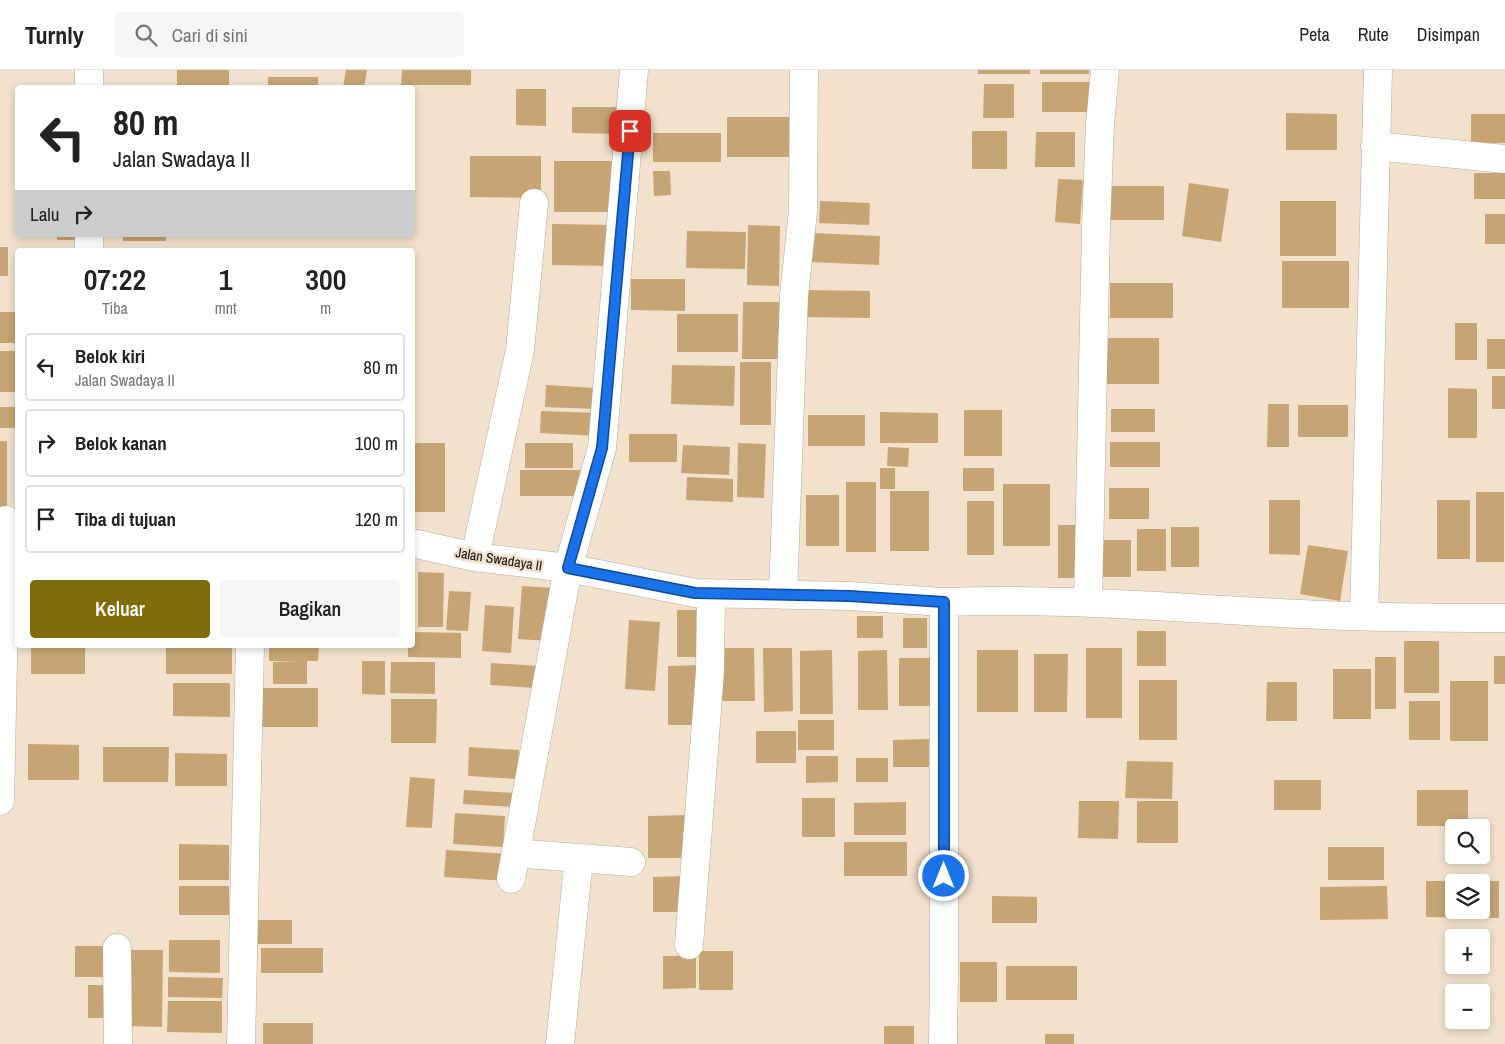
<!DOCTYPE html>
<html lang="id">
<head>
<meta charset="utf-8">
<style>
	body { margin:0; font-family:"Archivo Narrow",sans-serif; background:#f6f6f6; color:#222; height:100vh; display:flex; flex-direction:column; font-size:19px; white-space:nowrap }
	* { box-sizing:border-box; margin:0 }
	p { font-size:16px; color:#767676 }
	.icon { flex:none; width:28px; height:28px; fill:none; stroke:currentColor; stroke-width:2; stroke-linecap:round; stroke-linejoin:round }
	.map { position:relative; flex:1; overflow:hidden }
	.sheet { position:absolute; left:15px; top:178px; width:400px; height:400px; display:flex; flex-direction:column; background:#fff; border-radius:5px; box-shadow:0 2px 8px #0003 }
	.sheet>* { flex:none }
	.banner { position:absolute; left:15px; top:15px; width:400px; height:152px; border-radius:5px; box-shadow:0 2px 8px #0003; background:#fff; color:#222; overflow:hidden }
	.tools { position:absolute; left:1445px; top:749px; display:grid; gap:10px }
	.tools a { display:grid; place-items:center; width:45px; height:45px; border-radius:5px; background:#fff; box-shadow:0 2px 8px #0003; font-size:25px }
	.pin { position:absolute; display:grid; place-items:center; width:42px; height:42px; color:#fff; margin:-21px; border-radius:10px; box-shadow:0 2px 8px #0006 }
	.me { position:absolute; width:55px; margin:-28px; rotate:0deg; stroke-linejoin:round; filter:drop-shadow(0 0 4px #0008) }
	.turn { display:flex; align-items:center; gap:18px; height:105px; padding:0 15px; font-size:22px }
	.turn .icon { width:65px; height:65px; stroke-width:2.5 }
	.turn b { display:block; font-size:35px; line-height:42px }
	.then { display:flex; align-items:center; height:48px; padding:0 15px; background:#0003; gap:10px; font-size:19px }
	.eta { display:flex; justify-content:space-evenly; align-items:center; height:85px; text-align:center }
	.eta b { font-size:30px; font-weight:600; line-height:35px }
	.button { display:flex; gap:10px; margin-top:auto; padding:10px 15px }
	.button a { flex:1; height:58px; border-radius:5px; background:#806d0a; color:#fff; font-size:20px; font-weight:600; line-height:58px; text-align:center }
	.button a+a { background:#f6f6f6; color:#222 }
	ul { padding:0; list-style:none }
	li { display:flex; align-items:center; gap:15px; height:68px; margin:0 10px 8px; padding:0 5px; border:2px solid #e0e0e0; border-radius:5px }
	li div { flex:1 }
	li b { display:block; font-size:19px }
	li em { font-style:normal }
	header { display:flex; align-items:center; gap:30px; box-sizing:border-box; height:70px; padding:0 25px; background:#fff; border-bottom:1px solid #e0e0e0 }
	header strong { font-size:24px }
	nav { display:flex; gap:28px; margin-inline-start:auto; font-size:18px }
	.search { width:350px; height:45px; background:#f6f6f6; display:flex; align-items:center; gap:12px; box-sizing:border-box; padding:0 18px; border-radius:5px; color:#767676; font-size:19px }
	.map>svg:first-child { display:block }
</style>
</head>
<body>
<header>
<strong>Turnly</strong>
<div class="search"><svg class="icon" aria-label="search" viewBox="0 0 24 24"><circle cx="10" cy="10" r="6"/><path d="M15 15l6 6"/></svg>Cari di sini</div>
<nav><a>Peta</a><a>Rute</a><a>Disimpan</a></nav>
</header>
<div class="map">
<svg width="1505" height="974" viewBox="0 0 1505 974">
	<rect width="100%" height="100%" fill="#f1e1cd"/>
	<path fill="#c6a473" d="M177,0H229V18H177Z
		M346,0H367L364,18H343Z
		M402,0H471V15H401Z
		M978,0H1030V4H978Z
		M1040,0H1089V4H1040Z
		M268,7H318V18H268Z
		M1042,12H1098V42H1042Z
		M984,14H1014V48H983Z
		M516,19H546V56L516,55Z
		M572,37H620V64L572,63Z
		M1286,43L1337,44V80H1286Z
		M1471,44H1505V73H1471Z
		M727,47H798V87H727Z
		M972,61H1007V99H972Z
		M1036,62H1075V97H1035Z
		M653,63H721V92H653Z
		M470,86H541V128L470,127Z
		M554,91H613V142H554Z
		M653,101H670L671,125L654,126Z
		M1474,103H1505V129H1474Z
		M1058,109L1083,110L1080,154L1055,152Z
		M1189,113L1229,119L1221,172L1182,166Z
		M1110,116H1164V150H1110Z
		M820,131L870,133L869,155L819,153Z
		M1280,131H1336V186H1280Z
		M1485,144H1505V174H1485Z
		M552,154L612,155V196L552,195Z
		M748,155L780,156L779,216L747,215Z
		M687,161L746,162L745,199L686,198Z
		M811,163L880,166L879,195L810,192Z
		M57,165H86V170H57Z
		M123,165H166V171H123Z
		M0,177H8V206H0Z
		M1282,191H1349V238H1282Z
		M631,209H685V241L631,240Z
		M1110,213H1173V248H1110Z
		M806,220L870,221V248L805,247Z
		M743,232H780L779,289H742Z
		M0,242H18V273H0Z
		M677,244H738V282H677Z
		M1455,253H1477V290H1455Z
		M1107,268H1159V314H1107Z
		M1487,269H1505V299H1487Z
		M0,281H18V322H0Z
		M740,292H771V355H740Z
		M672,295L735,296L734,336L671,334Z
		M1492,306H1505V339H1492Z
		M546,315L596,318V339L545,337Z
		M1448,318L1477,319V368H1448Z
		M1268,334H1289V377H1267Z
		M1298,335H1348V367H1298Z
		M0,337H18V358H0Z
		M1111,339H1155V362H1111Z
		M964,340H1002V386H964Z
		M541,341L599,343L598,366L540,363Z
		M880,342L938,343V373H880Z
		M808,345H865V376H808Z
		M629,364H677V392H629Z
		M0,371H7V443H0Z
		M1110,372H1160V397H1110Z
		M412,373H445V442H412Z
		M525,373H573V398H525Z
		M738,373L766,374L764,428L737,427Z
		M683,375L730,377L729,405L681,403Z
		M888,377L909,378L908,397L887,396Z
		M880,398H895V419H880Z
		M963,398H994V421H963Z
		M520,400H582V426H520Z
		M687,407L733,409V432L686,430Z
		M846,412H876V482H846Z
		M1003,414H1050V476H1003Z
		M1109,418H1149V449H1109Z
		M890,421H929V481H890Z
		M1476,422H1504V492H1476Z
		M806,425H839V476H806Z
		M1269,430H1300V485L1269,484Z
		M1437,430H1470V489H1437Z
		M967,431H994V485H967Z
		M1058,455H1087V508H1058Z
		M1171,457H1199V497H1171Z
		M1137,459H1166V501H1137Z
		M1098,470H1131V507H1098Z
		M1308,475L1348,481L1340,531L1300,524Z
		M418,502L444,503L443,557H418Z
		M522,516L553,518L549,571L518,569Z
		M449,521L471,522L468,561L446,560Z
		M485,535L514,537L511,583L482,581Z
		M677,540H707V587H677Z
		M857,546H883V568H857Z
		M903,548H927V578H903Z
		M629,550L660,552L655,621L625,619Z
		M1137,561H1166V596H1137Z
		M412,562L461,563V588L408,587V575H412Z
		M1404,571H1439V623H1404Z
		M31,575H85V604H31Z
		M166,575H232V604H166Z
		M269,575H319L318,591H307V614H273V592L300,591H269Z
		M720,578H754L755,631H720Z
		M763,578H792L793,641L764,642Z
		M1086,578H1122V648H1086Z
		M832,580L833,644H800V581Z
		M887,580L888,640H858V581Z
		M977,580H1018V642H977Z
		M1034,584H1068L1067,642H1034Z
		M1494,586H1505V614H1494Z
		M1375,587H1396V639H1375Z
		M899,588H933L934,636H899Z
		M362,591H385V625L362,624Z
		M391,592H435V624L390,623Z
		M491,593L539,596L537,618L490,615Z
		M702,595V655H668V596Z
		M1333,599H1371V649H1333Z
		M1139,610H1177V670H1139Z
		M1450,611H1488V671H1450Z
		M1267,612H1297V651H1266Z
		M173,613H230V647L173,646Z
		M262,618H318V657H262Z
		M391,629H437L436,673H391Z
		M1409,631H1440V670H1409Z
		M798,650H834V680H798Z
		M756,661H796V693H756Z
		M929,669V697H893V670Z
		M28,674L79,675V710H28Z
		M103,677H169L168,712H103Z
		M469,677L519,680L517,709L468,706Z
		M175,683L227,684V716H175Z
		M806,686H838V712L806,713Z
		M856,688H888V712H856Z
		M1127,691L1173,692L1172,729L1125,728Z
		M410,707L435,709L432,758L406,757Z
		M1274,710H1321V740H1274Z
		M464,720L516,723L515,737L463,734Z
		M1417,720H1468V756H1417Z
		M802,728H835V767H802Z
		M1079,731H1119L1118,769L1078,768Z
		M1137,731H1178V773H1137Z
		M906,732V765H854V733Z
		M455,743L505,746L503,777L453,774Z
		M692,745V788H648V746Z
		M844,772H907V806H844Z
		M179,774L229,775V810H179Z
		M1328,777H1384V810H1328Z
		M446,780L510,784L508,811L444,807Z
		M688,806V842H653V807Z
		M1426,811H1454V840H1481V811H1499V848L1426,847Z
		M179,816H229V845H179Z
		M1387,816L1388,849L1320,850V817Z
		M992,826L1037,827V853H992Z
		M248,850H292V874H248Z
		M169,870H220V903L169,902Z
		M75,876H103V907H75Z
		M261,878H323V903H261Z
		M123,880H163L162,957L123,956Z
		M699,881H733V920H699Z
		M663,886H696V918L663,919Z
		M960,892H997V932H960Z
		M1006,896H1077V930H1006Z
		M168,907L223,908L222,928L168,927Z
		M88,915H110V948H88Z
		M168,931H222V963L167,962Z
		M263,953H313V974H263Z
		M884,956H914V974H884Z
		M1045,964H1074V974H1045Z"/>
	<g fill="none" stroke-linecap="round" stroke-linejoin="round">
		<g stroke="#b9aa97" stroke-width="29">
			<path id="minor" d="M89,0V18
				M1375,76L1505,89
				M89,165V180
				M412,473L475,487L568,498L695,523L849,526L944,532
				M475,487L520,280L534,133
				M783,525L794,226L803,141L804,0
				M1088,532L1096,157L1100,54L1105,0
				M1364,546L1378,0
				M0,731L6,450
				M527,784L631,792
				M511,809L568,498L602,378L634,0
				M689,875L710,601L711,523
				M117,878L118,974
				M241,974L250,575
				M560,974L579,788
				M943,974L944,903V532C1071,527 1197,540 1323,545C1384,548 1444,548 1505,548"/>
		</g>
		<use href="#minor" stroke="#fff" stroke-width="28"/>
	</g>
	<g fill="none" stroke-linecap="round" stroke-linejoin="round">
		<g stroke="#114b97" stroke-width="12">
			<path id="route" d="M630,61L602,378L568,498L695,523L849,526L944,532V806"/>
		</g>
		<use href="#route" stroke="#1a73e8" stroke-width="9"/>
	</g>
	<g text-anchor="middle" dominant-baseline="central" stroke-width="5" stroke-linejoin="round" paint-order="stroke">
		<g font-size="14" fill="#120d06" stroke="#f1e1cd">
			<text transform="translate(499 489) rotate(9)">Jalan Swadaya II</text>
		</g>
	</g>
</svg>
<div class="tools">
<a><svg class="icon" aria-label="search" viewBox="0 0 24 24"><circle cx="10" cy="10" r="6"/><path d="M15 15l6 6"/></svg></a>
<a><svg class="icon" aria-label="layers" viewBox="0 0 24 24"><path d="M12 4l9 5-9 5-9-5zM3 14l9 5 9-5"/></svg></a>
<a>+</a>
<a>−</a>
</div>
<div class="pin" style="left:630px;top:61px;background:#d93025"><svg class="icon" aria-label="arrive" viewBox="0 0 24 24"><path d="M6 21V4h12l-3 4 3 4H6"/></svg></div>
<svg class="me" style="left:944px;top:806px" viewBox="-20 -20 40 40"><circle r="17" fill="#1a73e8" stroke="#fff" stroke-width="3"/><path d="M0-11L8 9 0 5-8 9z" fill="#fff"/></svg>
<div class="banner">
<div class="turn"><svg class="icon" aria-label="left" viewBox="0 0 24 24"><path d="M17 20v-9H6M10 6l-5 5 5 5"/></svg><div><b>80 m</b>Jalan Swadaya II</div></div>
<div class="then">Lalu<svg class="icon" aria-label="right" viewBox="0 0 24 24"><path d="M7 20v-9h11M14 6l5 5-5 5"/></svg></div>
</div>
<section class="sheet">
<div class="eta">
<div><b>07:22</b><p>Tiba</p></div>
<div><b>1</b><p>mnt</p></div>
<div><b>300</b><p>m</p></div>
</div>
<ul>
<li><svg class="icon" aria-label="left" viewBox="0 0 24 24"><path d="M17 20v-9H6M10 6l-5 5 5 5"/></svg><div><b>Belok kiri</b><p>Jalan Swadaya II</p></div><em>80 m</em></li>
<li><svg class="icon" aria-label="right" viewBox="0 0 24 24"><path d="M7 20v-9h11M14 6l5 5-5 5"/></svg><div><b>Belok kanan</b></div><em>100 m</em></li>
<li><svg class="icon" aria-label="arrive" viewBox="0 0 24 24"><path d="M6 21V4h12l-3 4 3 4H6"/></svg><div><b>Tiba di tujuan</b></div><em>120 m</em></li>
</ul>
<div class="button"><a>Keluar</a><a>Bagikan</a></div>
</section>
</div>
</body>
</html>
